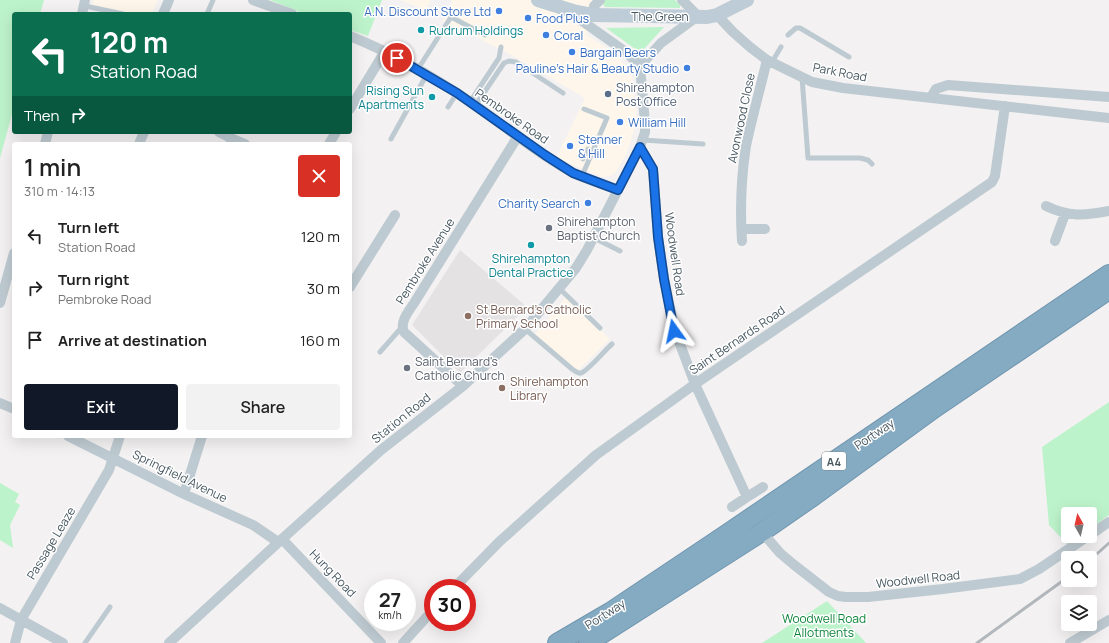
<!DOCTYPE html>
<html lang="en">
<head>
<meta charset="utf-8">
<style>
	body { margin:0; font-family:Manrope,sans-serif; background:#f2f2f2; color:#222; height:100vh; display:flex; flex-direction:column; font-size:15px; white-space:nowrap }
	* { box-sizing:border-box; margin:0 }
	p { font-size:13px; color:#767676 }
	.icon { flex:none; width:22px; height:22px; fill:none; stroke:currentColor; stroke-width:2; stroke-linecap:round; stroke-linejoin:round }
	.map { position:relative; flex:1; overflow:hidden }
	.panel { position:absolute; left:12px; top:142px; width:340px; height:296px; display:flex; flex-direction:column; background:#fff; border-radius:4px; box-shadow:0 4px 16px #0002 }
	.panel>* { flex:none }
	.banner { position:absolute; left:12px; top:12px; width:340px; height:122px; border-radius:4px; box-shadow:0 4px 16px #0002; background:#0b6e4f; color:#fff; overflow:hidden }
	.needle { width:26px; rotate:352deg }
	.controls { position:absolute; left:1061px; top:507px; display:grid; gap:8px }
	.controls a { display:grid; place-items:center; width:36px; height:36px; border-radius:4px; background:#fff; box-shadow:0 4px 16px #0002; font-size:20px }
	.speed { position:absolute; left:364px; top:579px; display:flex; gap:8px; font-size:20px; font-weight:700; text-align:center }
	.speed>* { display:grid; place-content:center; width:52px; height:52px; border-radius:50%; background:#fff; box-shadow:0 4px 16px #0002; line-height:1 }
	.speed small { font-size:10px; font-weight:400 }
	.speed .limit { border:6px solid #d22; background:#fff; color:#111 }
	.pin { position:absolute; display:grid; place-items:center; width:34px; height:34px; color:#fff; margin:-17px; border:2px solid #fff; border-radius:50%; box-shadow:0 1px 4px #0007 }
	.me { position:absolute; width:44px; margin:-22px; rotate:348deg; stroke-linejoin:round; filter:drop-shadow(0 0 3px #0008) }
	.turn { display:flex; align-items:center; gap:14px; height:84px; padding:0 12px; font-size:18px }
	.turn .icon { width:52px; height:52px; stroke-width:2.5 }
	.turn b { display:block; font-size:28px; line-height:34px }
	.then { display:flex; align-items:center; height:38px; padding:0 12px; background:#0003; gap:8px; font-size:15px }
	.round { display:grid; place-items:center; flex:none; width:42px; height:42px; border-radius:4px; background:#f2f2f2 }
	.head { display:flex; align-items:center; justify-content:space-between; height:68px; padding:0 12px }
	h1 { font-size:24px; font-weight:600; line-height:30px }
	.action { display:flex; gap:8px; margin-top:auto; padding:8px 12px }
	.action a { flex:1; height:46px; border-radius:4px; background:#111827; color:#fff; font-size:16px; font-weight:600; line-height:46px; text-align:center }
	.action a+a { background:#f2f2f2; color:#222 }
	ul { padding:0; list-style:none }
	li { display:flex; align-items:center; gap:12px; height:52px; padding:0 12px }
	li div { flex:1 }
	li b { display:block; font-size:15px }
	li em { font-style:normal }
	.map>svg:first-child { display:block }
</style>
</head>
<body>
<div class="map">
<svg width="1109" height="643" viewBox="0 0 1109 643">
	<rect width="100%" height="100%" fill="#f3f1f1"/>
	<path fill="#fef6ea" d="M94,0H158L152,14H136L92,5Z
		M400,0H431L426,10Z
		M452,0H594L587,35L610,50L627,66L632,75L637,122L626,155L616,172L610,176L602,177L556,158L585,98L506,52L443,21L448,12Z
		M566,297L610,339L576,372L535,334Z"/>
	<path fill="#e4e2e3" d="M460,250L527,307L460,373L412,325Z"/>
	<path fill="#bdf3cb" d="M0,0H44L40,14H14V107L0,158Z
		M270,0H382L368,36L350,30V14H305Z
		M604,0H675L680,5V8L605,7L602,3Z
		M664,27L643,50L638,51L606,28Z
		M1109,402V515L1090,529V514H1068V536H1080L1068,545L1049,525L1042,447Z
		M0,483L19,494L15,502L20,505L10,525L13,548L0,540Z
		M827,601L866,643H762Z"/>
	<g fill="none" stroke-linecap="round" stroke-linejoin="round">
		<g stroke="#7096af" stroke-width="20">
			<path id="highway" d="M557,643L610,612L725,535L1109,274
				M588,643L762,532L814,496L935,408L1109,290"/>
		</g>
		<path stroke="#becad1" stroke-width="5" d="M85,6L123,14
			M207,14L213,0
			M788,35L796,28H800L849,57
			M772,62L781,47
			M418,69L451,17L485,35
			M802,77L808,158H860L868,160L872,164
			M470,102L499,58L501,47
			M475,106L504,63L509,61L516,62L563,93
			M448,107L457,93
			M391,139L427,74
			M643,140L703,144
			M583,159L588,149
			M582,176L607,118L584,109
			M594,238L620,251
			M560,289L600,328
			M525,329L572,369C575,371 578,374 581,373C588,371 606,349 612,344
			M380,352L402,327
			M85,643L110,607"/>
		<path stroke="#becad1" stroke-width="10" d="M253,0L292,14
			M82,14L85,0
			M163,14L169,0
			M593,15L594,6L600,0
			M717,15L733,32L750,47L767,60L812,82L843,88L1109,118
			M350,36C392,53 432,76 470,102C504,125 536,153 572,172C586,180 603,184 618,190
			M640,66L661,43L698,16L682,0
			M931,97L936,89L948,85L1109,97
			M350,109L385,51
			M219,132L233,139
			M45,144L48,132
			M139,144L144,132
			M230,144L233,139L245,144
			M329,144L336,132
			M640,147L653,169L658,237L664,279L675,331L695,384L747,497L732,507
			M1046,206C1069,217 1084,216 1109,211
			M742,229H765
			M742,241C740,210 741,178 746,146C752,118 760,89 767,60
			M1055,241L1065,214
			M350,287L395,215
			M0,303L14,253
			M463,386L404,332C399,321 410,310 416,300L518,136
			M0,403L14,409
			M68,436L184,494L253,525L278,542
			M184,494L202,436
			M747,497L763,487
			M762,532L780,553L793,564L829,592L838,596L846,597H868L943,589L1020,579L1039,569L1088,536
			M1090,535L1109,522
			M282,539L381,643
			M454,588L499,542L596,455L695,384L992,182L995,176L1005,106
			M0,608L63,643
			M15,643L21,620L109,470L120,436
			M169,643L282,539L381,450L463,386L525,329L576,268L587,250L640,147L645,132V123L640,66L626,52L582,21L573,11
			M403,643L433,610
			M1070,643L1109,620"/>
		<path stroke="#bdccd6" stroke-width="14" d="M538,0L573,11L593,15L707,17L717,15L747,0"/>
		<use href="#highway" stroke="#85abc3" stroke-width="18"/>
		<path stroke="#b2b7bc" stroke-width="3" d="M1090,560L1109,543
			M977,643L1068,577"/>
	</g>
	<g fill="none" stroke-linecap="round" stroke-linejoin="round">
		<g stroke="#114b97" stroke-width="10">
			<path id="route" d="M397,58L457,93L545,155L573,173L618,190L640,147L653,169L658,237L664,279L674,331"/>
		</g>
		<use href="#route" stroke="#1a73e8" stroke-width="7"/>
	</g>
	<g fill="#3f7fe0" stroke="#fff" stroke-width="1.5">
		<circle cx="499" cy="11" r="4"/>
		<circle cx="528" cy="18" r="4"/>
		<circle cx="546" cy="35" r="4"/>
		<circle cx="572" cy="52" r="4"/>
		<circle cx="687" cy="68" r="4"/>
		<circle cx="620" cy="122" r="4"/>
		<circle cx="570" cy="146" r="4"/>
		<circle cx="588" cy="203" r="4"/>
	</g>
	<g fill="#0f9aa8" stroke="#fff" stroke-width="1.5">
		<circle cx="421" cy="30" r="4"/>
		<circle cx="432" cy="97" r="4"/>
		<circle cx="531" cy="245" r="4"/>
	</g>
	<circle fill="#5c6f8a" stroke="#fff" stroke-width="1.5" cx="608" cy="94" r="4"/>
	<g fill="#6b7280" stroke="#fff" stroke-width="1.5">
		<circle cx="549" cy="228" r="4"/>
		<circle cx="407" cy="368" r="4"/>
	</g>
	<g fill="#8d6e63" stroke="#fff" stroke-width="1.5">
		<circle cx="468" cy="316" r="4"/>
		<circle cx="502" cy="388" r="4"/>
	</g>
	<g text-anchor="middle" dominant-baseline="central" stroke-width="3" stroke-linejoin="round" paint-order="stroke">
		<rect fill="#fff" stroke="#7e8990" stroke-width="1" x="822" y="452" width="24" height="18" rx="3"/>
		<g font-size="11" font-weight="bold" fill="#475760">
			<text x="834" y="461">A4</text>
		</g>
		<g font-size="12" fill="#366cbe" stroke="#fff" text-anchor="start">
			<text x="491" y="11" text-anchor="end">A.N. Discount Store Ltd</text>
			<text x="536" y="18">Food Plus</text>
			<text x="554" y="35">Coral</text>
			<text x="580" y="52">Bargain Beers</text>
			<text x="679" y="68" text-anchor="end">Pauline's Hair &amp; Beauty Studio</text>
			<text x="628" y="122">William Hill</text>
			<text x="578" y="139">Stenner<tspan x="578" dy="14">&amp; Hill</tspan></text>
			<text x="580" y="203" text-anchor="end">Charity Search</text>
		</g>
		<g font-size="12" fill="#475760" stroke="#fff">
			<text x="660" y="16">The Green</text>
			<text transform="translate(840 72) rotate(11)">Park Road</text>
			<text transform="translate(512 116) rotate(35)">Pembroke Road</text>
			<text transform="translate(741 118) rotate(-78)">Avonwood Close</text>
			<text transform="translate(675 254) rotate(82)">Woodwell Road</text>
			<text transform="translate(425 261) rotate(-58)">Pembroke Avenue</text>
			<text transform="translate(737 340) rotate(-34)">Saint Bernards Road</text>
			<text transform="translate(401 418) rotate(-39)">Station Road</text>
			<text transform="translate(874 434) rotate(-34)">Portway</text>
			<text transform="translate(180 476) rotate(26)">Springfield Avenue</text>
			<text transform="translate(51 543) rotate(-59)">Passage Leaze</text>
			<text transform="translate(333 573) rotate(46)">Hung Road</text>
			<text transform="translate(918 579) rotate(-6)">Woodwell Road</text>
			<text transform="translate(605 614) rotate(-32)">Portway</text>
		</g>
		<g font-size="12" fill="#0d838f" stroke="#fff" text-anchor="start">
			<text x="429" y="30">Rudrum Holdings</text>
			<text x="424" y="90" text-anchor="end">Rising Sun<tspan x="424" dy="14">Apartments</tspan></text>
			<text x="531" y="258" text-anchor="middle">Shirehampton<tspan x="531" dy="14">Dental Practice</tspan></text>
		</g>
		<g font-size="12" fill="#4e5e75" stroke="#fff" text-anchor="start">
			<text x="616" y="87">Shirehampton<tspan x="616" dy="14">Post Office</tspan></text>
		</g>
		<g font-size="12" fill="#5b616d" stroke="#fff" text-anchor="start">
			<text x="557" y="221">Shirehampton<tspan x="557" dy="14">Baptist Church</tspan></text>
			<text x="415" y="361">Saint Bernard's<tspan x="415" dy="14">Catholic Church</tspan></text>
		</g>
		<g font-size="12" fill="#785e54" stroke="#fff" text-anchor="start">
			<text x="476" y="309">St Bernard's Catholic<tspan x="476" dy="14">Primary School</tspan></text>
			<text x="510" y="381">Shirehampton<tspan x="510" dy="14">Library</tspan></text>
		</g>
		<g font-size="12" fill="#0f843b" stroke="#fff">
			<text x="824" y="618">Woodwell Road<tspan x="824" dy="14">Allotments</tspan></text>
		</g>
	</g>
</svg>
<div class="controls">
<a><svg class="needle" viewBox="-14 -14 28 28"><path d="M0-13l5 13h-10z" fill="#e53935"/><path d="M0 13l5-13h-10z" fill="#767676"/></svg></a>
<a><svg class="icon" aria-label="search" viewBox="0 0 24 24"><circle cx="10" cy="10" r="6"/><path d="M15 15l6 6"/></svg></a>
<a><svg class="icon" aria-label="layers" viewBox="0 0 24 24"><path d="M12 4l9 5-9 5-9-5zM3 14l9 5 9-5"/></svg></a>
</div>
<div class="speed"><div>27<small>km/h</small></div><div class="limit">30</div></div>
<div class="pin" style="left:397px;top:58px;background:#d93025"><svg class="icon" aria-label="arrive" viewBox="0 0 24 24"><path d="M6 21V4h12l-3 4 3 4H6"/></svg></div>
<svg class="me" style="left:674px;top:331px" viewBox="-20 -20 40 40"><path d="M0-17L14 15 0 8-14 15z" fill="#1a73e8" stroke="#fff" stroke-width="4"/></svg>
<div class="banner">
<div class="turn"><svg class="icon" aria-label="left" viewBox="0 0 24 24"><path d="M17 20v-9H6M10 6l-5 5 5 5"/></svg><div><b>120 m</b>Station Road</div></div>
<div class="then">Then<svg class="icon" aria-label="right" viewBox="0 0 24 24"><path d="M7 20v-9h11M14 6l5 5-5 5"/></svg></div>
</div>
<section class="panel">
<div class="head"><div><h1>1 min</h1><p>310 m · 14:13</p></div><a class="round" style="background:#d93025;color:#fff"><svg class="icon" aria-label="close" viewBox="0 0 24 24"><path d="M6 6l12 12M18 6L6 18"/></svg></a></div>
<ul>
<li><svg class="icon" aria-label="left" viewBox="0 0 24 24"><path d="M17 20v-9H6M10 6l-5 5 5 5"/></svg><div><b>Turn left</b><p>Station Road</p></div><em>120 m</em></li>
<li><svg class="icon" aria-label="right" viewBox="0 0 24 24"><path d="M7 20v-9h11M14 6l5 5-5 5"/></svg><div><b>Turn right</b><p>Pembroke Road</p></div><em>30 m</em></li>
<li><svg class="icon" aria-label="arrive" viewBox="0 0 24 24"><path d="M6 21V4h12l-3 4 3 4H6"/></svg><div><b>Arrive at destination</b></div><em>160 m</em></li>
</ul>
<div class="action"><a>Exit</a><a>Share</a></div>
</section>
</div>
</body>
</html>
